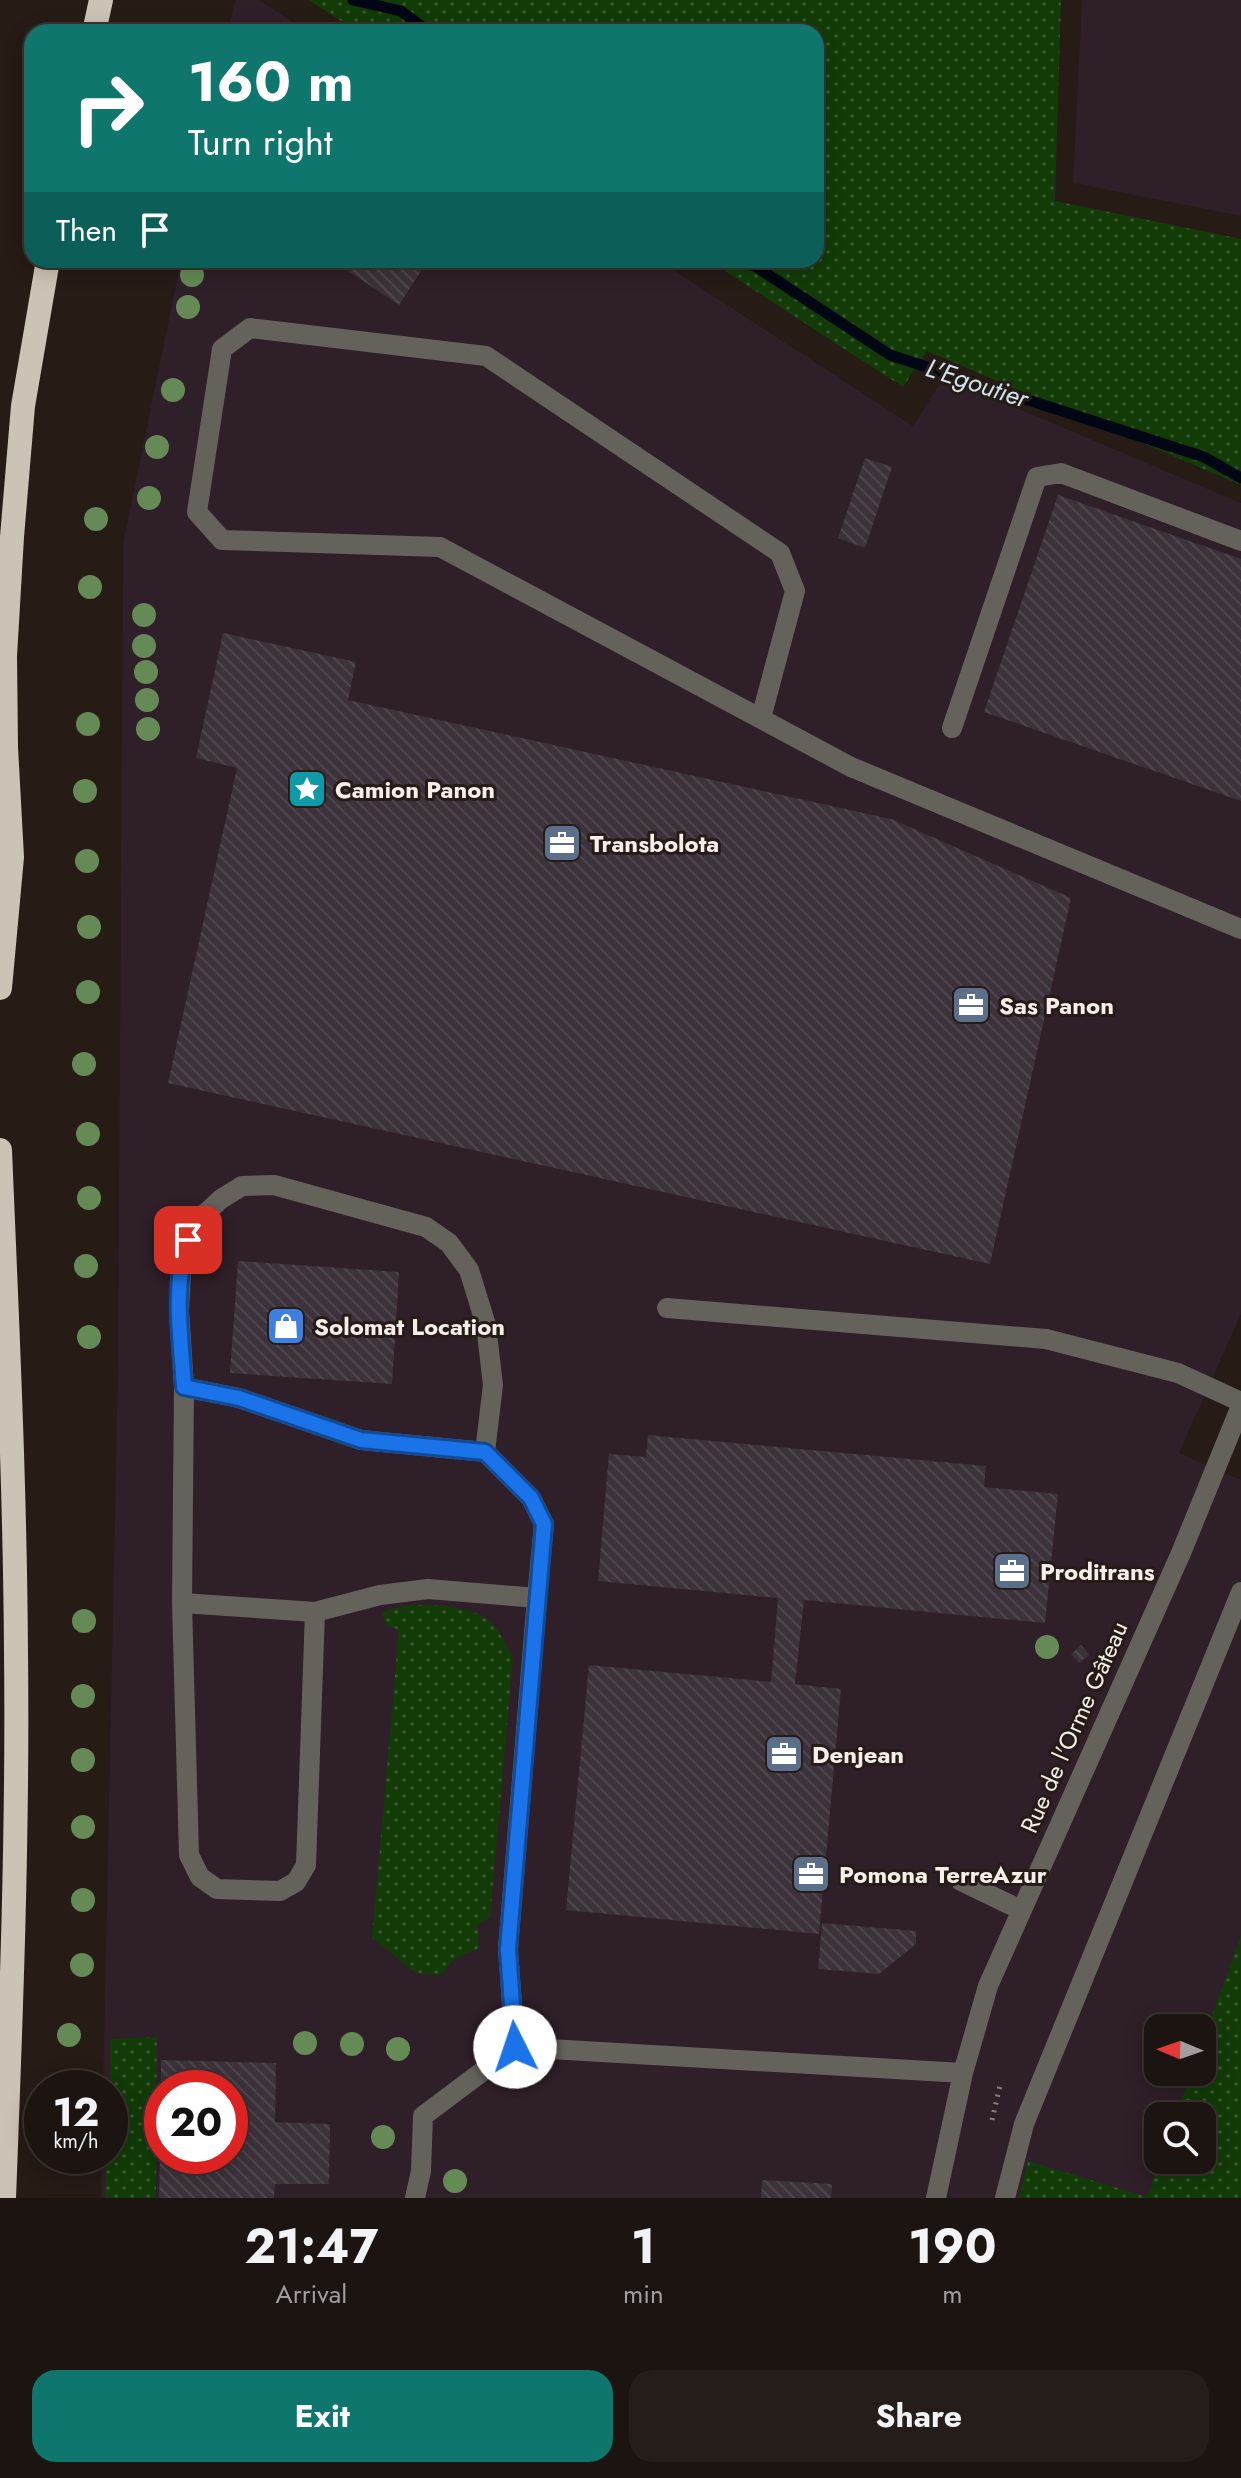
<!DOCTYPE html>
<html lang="en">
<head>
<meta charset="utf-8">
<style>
	body { margin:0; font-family:Jost,sans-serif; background:#251d19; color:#f1f3f6; height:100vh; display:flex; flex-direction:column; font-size:30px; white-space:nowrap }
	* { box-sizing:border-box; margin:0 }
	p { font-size:26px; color:#a09e9f }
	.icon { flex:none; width:44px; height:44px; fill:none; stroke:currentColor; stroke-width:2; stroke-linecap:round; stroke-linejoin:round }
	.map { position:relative; height:2198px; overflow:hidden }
	.drawer { display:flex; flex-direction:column; background:#1c1410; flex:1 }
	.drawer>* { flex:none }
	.banner { position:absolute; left:24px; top:24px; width:800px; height:244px; border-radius:24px; box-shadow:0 4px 20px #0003,0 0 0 2px #3a3330; background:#0f766e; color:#fff; overflow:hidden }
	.needle { width:52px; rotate:272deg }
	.tools { position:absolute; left:1144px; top:2014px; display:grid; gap:16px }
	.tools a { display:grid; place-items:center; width:72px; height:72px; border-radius:16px; background:#1c1410; box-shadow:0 4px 20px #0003,0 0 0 2px #3a3330; font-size:40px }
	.speed { position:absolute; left:24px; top:2070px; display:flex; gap:16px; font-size:40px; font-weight:700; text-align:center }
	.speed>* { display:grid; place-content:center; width:104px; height:104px; border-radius:50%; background:#1c1410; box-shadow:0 4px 20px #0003,0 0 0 2px #3a3330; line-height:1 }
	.speed small { font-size:20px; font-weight:400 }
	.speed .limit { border:12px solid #d22; background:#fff; color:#111 }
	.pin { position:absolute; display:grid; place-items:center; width:68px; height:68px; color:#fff; margin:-34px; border-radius:16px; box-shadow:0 4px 12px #0006 }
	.me { position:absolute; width:88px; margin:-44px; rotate:356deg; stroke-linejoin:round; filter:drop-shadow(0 0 6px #0008) }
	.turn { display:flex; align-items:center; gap:28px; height:168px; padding:0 32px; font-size:36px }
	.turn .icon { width:104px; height:104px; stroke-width:2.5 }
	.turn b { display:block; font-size:56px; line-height:68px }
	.then { display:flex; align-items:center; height:76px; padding:0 32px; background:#0003; gap:16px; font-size:30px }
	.eta { display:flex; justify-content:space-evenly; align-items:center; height:136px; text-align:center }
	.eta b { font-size:48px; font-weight:700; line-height:56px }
	.primary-button { display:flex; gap:16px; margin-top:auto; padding:16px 32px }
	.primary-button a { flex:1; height:92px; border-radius:24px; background:#0f766e; color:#fff; font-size:32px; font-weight:700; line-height:92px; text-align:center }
	.primary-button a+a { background:#251d19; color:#f1f3f6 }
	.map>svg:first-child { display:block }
</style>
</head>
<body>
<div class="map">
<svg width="1241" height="2198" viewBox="0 0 1241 2198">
	<defs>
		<pattern id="grass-dots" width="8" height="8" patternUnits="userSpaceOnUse" patternTransform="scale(2)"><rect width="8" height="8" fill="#123b08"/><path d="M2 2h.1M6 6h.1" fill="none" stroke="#35582c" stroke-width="1.8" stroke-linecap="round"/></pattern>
		<pattern id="building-back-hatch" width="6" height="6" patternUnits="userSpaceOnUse" patternTransform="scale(2)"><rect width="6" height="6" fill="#3c323b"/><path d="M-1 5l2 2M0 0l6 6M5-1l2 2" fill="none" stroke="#4f464e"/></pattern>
	</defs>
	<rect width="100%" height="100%" fill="#261b15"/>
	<path fill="#2f1f28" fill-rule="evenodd" d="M235,0H259L308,32H228Z
		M1082,0H1241V216L1073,183Z
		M181,260H658L913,426L944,377L1241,503V1314L1179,1453L1241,1480V2198H101L102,2156H110V2088H103L118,1367L123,544ZM1158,2028H1202V2072H1158ZM162,2088H230V2156H162ZM1158,2116H1202V2160H1158Z"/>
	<path fill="url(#grass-dots)" d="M309,0H1061L1055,201L1241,239V485L927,351L903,387L708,260H816V32H358Z
		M410,1605C434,1605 471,1605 489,1621C500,1630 506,1646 513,1658L490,1918L478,1924L479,1948L453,1960L441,1975L416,1973L372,1938L399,1630L386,1625L382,1613L390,1609Z
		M1241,1935V2198H1019L1028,2161L1147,2197L1160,2160H1202V2116H1176L1192,2072H1202V2043Z
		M157,2037L156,2198H105L107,2156H110V2039Z"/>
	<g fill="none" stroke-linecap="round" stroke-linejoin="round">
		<path stroke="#000614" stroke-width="11" d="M353,0L401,11L429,32
			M727,260L755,266L890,355L1204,457L1241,478"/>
	</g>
	<path fill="url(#building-back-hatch)" d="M332,260H428L399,305Z
		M865,458L892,467L865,548L838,538Z
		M1058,495L1241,559V801L984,712Z
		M223,633L356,662L348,700L891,819L1071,898L990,1264L168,1083L237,768L196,758Z
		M238,1261L399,1272L392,1384L230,1373Z
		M648,1435L986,1466L984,1487L1058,1494L1045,1623L804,1600L795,1684L841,1689L819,1934L566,1910L589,1665L771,1682L778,1598L598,1581L609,1454L646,1457Z
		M1081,1645L1089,1655L1079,1663L1071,1654Z
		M822,1923L916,1931V1944L879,1974L818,1969Z
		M161,2060L276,2063L275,2122L330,2124L329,2184H275L274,2198H159L160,2156H230V2088H161Z
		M762,2180L832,2184L831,2198H761Z"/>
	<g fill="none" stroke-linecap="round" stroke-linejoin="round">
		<path stroke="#877e79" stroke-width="5" stroke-dasharray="2 6" stroke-linecap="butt" d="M992,2120L1001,2081"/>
		<path stroke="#65625c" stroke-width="20" d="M761,718L795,591L780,553L486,356L250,328L222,349L197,512L222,540L440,547L851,767L1241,929
			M952,728L1037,477L1061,473L1241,541
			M667,1308L1046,1339L1178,1373L1241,1402
			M184,1387L239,1398L361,1440L485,1452L531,1498L544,1524L537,1598
			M182,1603L315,1612L380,1595L428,1589L537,1598L508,1949L515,2047L423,2116L421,2171L415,2198
			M315,1612L306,1865L296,1882L280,1891L217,1889L200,1877L189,1855L182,1603L184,1387L179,1310L182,1256L194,1224L221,1199L242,1186L274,1185L426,1227L449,1243L469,1270L486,1325L493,1385L485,1452
			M961,1881L1021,1910
			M515,2047L963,2073
			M936,2198L963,2073L988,1986L1181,1553L1241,1406
			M1005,2198L1024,2124L1241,1592"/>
		<path stroke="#cbc3b5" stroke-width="24" d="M94,32L101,0
			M0,988L12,857L6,747L5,656L12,537L23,406L48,260
			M0,1150C7,1318 15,1485 16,1653C18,1835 11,2016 4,2198"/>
	</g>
	<g fill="#658a55">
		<circle cx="192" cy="275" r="12"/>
		<circle cx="188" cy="307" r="12"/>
		<circle cx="173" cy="390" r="12"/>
		<circle cx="157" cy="447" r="12"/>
		<circle cx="149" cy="498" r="12"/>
		<circle cx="96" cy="519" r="12"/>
		<circle cx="90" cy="587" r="12"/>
		<circle cx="144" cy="615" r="12"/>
		<circle cx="144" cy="646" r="12"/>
		<circle cx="146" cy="672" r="12"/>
		<circle cx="147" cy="700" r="12"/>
		<circle cx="88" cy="724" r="12"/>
		<circle cx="148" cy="729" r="12"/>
		<circle cx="85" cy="791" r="12"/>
		<circle cx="87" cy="861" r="12"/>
		<circle cx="89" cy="927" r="12"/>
		<circle cx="88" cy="992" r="12"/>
		<circle cx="84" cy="1064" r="12"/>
		<circle cx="88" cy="1134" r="12"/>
		<circle cx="89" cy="1198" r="12"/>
		<circle cx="86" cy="1266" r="12"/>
		<circle cx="89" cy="1337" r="12"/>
		<circle cx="84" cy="1621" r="12"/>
		<circle cx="1047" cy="1647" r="12"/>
		<circle cx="83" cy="1696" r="12"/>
		<circle cx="83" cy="1760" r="12"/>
		<circle cx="83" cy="1827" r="12"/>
		<circle cx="83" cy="1900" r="12"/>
		<circle cx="82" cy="1965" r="12"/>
		<circle cx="69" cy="2035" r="12"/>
		<circle cx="305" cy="2043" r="12"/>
		<circle cx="352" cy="2044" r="12"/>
		<circle cx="398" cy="2049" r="12"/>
		<circle cx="383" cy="2137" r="12"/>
		<circle cx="455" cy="2181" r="12"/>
	</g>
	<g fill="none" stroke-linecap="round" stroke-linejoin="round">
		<g stroke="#114b97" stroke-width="20">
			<path id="route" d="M188,1240C172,1286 181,1340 184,1387L239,1398L361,1440L485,1452L531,1498L544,1524L508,1949L515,2047"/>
		</g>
		<use href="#route" stroke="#1a73e8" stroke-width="14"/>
	</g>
	<defs>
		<g id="sight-square" transform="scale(2)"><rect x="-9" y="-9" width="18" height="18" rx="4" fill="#0f9aa8" stroke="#261b15"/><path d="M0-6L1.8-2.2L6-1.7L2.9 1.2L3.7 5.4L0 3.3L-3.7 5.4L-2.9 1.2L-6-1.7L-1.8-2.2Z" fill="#fff"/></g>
		<g id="office-square" transform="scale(2)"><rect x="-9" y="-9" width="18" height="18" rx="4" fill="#5c6f8a" stroke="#261b15"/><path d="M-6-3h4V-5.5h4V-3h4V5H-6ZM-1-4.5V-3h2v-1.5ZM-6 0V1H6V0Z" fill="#fff"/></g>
		<g id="shop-square" transform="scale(2)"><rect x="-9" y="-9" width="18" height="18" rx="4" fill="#3f7fe0" stroke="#261b15"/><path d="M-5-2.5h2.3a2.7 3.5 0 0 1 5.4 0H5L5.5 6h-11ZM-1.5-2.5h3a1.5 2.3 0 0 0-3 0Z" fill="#fff"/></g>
	</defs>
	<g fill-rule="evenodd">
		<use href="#sight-square" x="307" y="789"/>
		<use href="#office-square" x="562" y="843"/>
		<use href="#office-square" x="971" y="1005"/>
		<use href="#shop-square" x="286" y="1326"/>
		<use href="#office-square" x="1012" y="1571"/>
		<use href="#office-square" x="784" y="1754"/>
		<use href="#office-square" x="811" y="1874"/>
	</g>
	<g text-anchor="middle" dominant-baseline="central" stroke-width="6" stroke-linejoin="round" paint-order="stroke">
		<g font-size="24" font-weight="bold" fill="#f6eeea" stroke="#261b15" text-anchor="start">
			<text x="335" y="789">Camion Panon</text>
			<text x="590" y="843">Transbolota</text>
			<text x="999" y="1005">Sas Panon</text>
			<text x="314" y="1326">Solomat Location</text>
			<text x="1040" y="1571">Proditrans</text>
			<text x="812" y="1754">Denjean</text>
			<text x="839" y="1874">Pomona TerreAzur</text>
		</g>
		<g font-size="24" fill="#f6eeea" stroke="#261b15">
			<text transform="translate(1074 1727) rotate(-66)">Rue de l'Orme Gâteau</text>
		</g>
		<g font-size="26" font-style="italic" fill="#cfe3f1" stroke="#261b15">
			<text transform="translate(977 383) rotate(18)">L'Egoutier</text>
		</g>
	</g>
</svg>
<div class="tools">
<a><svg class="needle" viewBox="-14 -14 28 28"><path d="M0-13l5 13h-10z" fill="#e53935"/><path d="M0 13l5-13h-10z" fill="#a09e9f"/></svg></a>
<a><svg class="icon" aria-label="search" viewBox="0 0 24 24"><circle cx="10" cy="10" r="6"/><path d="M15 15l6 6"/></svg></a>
</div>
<div class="speed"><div>12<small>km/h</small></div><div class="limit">20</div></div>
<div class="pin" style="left:188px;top:1240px;background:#d93025"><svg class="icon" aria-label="arrive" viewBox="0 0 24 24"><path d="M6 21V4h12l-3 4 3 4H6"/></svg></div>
<svg class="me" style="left:515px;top:2047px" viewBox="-20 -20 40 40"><circle r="19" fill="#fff"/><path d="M0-13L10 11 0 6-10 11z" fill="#1a73e8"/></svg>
<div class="banner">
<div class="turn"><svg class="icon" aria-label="right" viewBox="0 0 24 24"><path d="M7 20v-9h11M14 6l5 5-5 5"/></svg><div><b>160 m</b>Turn right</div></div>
<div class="then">Then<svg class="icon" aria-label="arrive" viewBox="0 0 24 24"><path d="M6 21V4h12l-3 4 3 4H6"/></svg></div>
</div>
</div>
<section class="drawer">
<div class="eta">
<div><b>21:47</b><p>Arrival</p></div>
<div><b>1</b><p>min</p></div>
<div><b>190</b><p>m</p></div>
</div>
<div class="primary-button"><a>Exit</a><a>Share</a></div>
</section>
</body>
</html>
